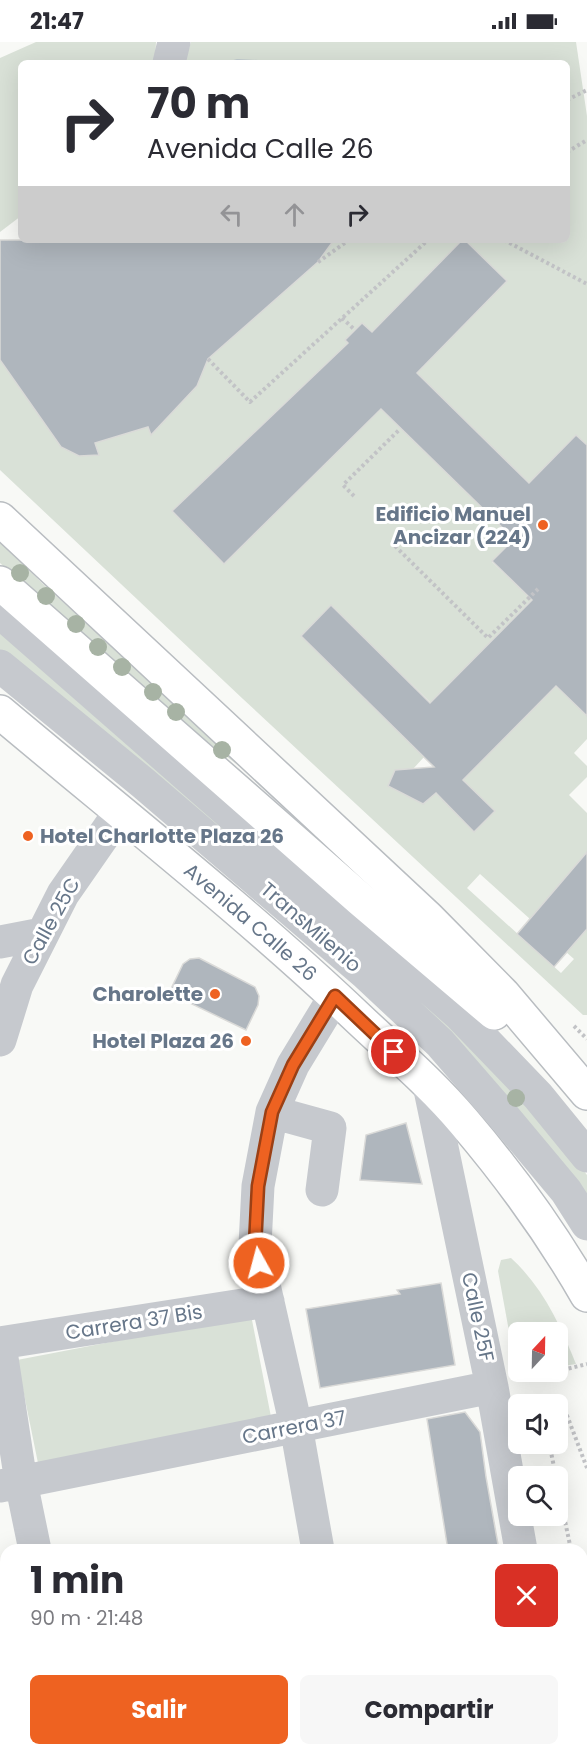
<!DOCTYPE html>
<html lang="es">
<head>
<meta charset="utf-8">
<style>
	body { margin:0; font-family:Poppins,sans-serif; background:#f7f7f7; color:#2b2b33; height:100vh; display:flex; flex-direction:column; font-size:22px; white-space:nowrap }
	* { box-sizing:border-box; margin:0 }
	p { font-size:20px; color:#7c7c81 }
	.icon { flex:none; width:33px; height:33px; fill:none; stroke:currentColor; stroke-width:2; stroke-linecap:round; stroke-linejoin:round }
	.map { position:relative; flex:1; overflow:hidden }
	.panel { position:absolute; left:0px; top:1502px; width:588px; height:212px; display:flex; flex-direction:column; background:#fff; border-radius:18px 18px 0 0; box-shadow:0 6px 24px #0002 }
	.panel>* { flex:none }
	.hud { position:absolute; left:18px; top:18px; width:552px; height:183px; border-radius:9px; box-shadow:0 6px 24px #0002; background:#fff; color:#2b2b33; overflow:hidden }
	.needle { width:39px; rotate:22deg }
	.fabs { position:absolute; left:508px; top:1280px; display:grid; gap:12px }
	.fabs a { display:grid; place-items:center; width:60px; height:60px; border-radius:9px; background:#fff; box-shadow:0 6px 24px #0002; font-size:30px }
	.pin { position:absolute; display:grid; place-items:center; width:51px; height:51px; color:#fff; margin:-26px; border:3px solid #fff; border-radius:50%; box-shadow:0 2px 6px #0007 }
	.me { position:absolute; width:66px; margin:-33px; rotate:353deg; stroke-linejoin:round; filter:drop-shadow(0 0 4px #0008) }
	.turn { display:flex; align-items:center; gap:21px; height:126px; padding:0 30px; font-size:27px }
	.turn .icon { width:78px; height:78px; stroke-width:2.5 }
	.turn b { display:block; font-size:42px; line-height:51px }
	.lanes { display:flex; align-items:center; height:57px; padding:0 30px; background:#0003; justify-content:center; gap:30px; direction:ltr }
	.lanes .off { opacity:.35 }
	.round { display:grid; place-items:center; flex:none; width:63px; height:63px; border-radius:9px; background:#f7f7f7 }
	.head { display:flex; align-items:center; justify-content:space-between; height:102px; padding:0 30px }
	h1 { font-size:36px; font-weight:700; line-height:45px }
	.cta { display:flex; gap:12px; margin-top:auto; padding:12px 30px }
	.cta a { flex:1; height:69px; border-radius:9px; background:#ee6221; color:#fff; font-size:24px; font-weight:700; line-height:69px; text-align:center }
	.cta a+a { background:#f7f7f7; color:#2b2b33 }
	.status { display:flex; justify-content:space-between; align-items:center; height:42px; padding:0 30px; background:#fff; direction:ltr }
	.status svg { height:16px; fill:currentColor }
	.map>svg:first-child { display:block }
</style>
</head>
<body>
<div class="status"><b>21:47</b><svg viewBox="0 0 49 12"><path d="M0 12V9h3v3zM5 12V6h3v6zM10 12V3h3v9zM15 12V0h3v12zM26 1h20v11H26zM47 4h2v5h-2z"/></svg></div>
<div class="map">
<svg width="587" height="1712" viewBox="0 0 587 1712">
	<rect width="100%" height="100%" fill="#f8f9f6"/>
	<path fill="#d9e1d7" d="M36,0H156L155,21H21V174L0,190V16Z
		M191,0H576L587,74V403L576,393L529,441L417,331L507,239L465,198H567V21H184Z
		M334,198H462L372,290L362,281L345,298L348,301L172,469L224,522L381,367L514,497L492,520L526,552L540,550L431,661L331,564L301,594L424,715L413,727L395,728L388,744L423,762L436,751L474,789L463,738L587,613V697L574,711L587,724V735L569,753L587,771V810L530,877L480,832L467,846L561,931L574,917L566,910L587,887V973H583L243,657L0,428V318L98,412L95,401L148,385L151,392L197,344L208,317L318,220Z
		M0,500L43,542L241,721L239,724L121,634L0,521Z
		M0,587L400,931L541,1076L587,1133V1164L576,1149L0,609Z
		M511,1216C542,1244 561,1284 576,1322L558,1325V1290H519V1329H540L517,1333L498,1229L501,1218Z
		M251,1273L272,1380L39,1426L17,1318Z"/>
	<path fill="#c0cbd0" d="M237,17L258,18L274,21H223Z"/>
	<path fill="#afb6bd" stroke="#dadad8" stroke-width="1.5" d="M0,198H334L318,220L208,317L197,344L151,393L148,385L95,401L99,413L79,414L61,405L0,318Z
		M462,198H465L507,239L417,331L529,441L576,393L587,403V674L556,644L463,738L495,769L474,790L436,751L423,762L388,744L395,728L434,725L301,594L331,563L430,661L532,558L492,519L514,497L381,367L224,522L172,469L348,301L345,298L362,281L372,290Z
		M587,810V887L554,925L517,892Z
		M199,916L255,945L259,954L258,963L246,988L169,951L183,922L190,917Z
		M406,1081L422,1142L360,1138L366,1093Z
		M441,1241L455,1323L320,1346L306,1267L400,1252L397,1248Z
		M465,1370L480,1390L486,1435L499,1508H448L427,1377Z"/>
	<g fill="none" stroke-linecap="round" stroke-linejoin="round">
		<g stroke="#b9bdc1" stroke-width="36">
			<g id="major">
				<path d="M0,477L428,876L503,952L587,1051"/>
				<path d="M0,541L361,858L494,971"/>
				<path id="s1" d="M0,670C120,771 244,868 358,976C394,1010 432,1042 464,1080C510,1134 552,1192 587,1253"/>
			</g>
		</g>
		<path stroke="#c2c3c6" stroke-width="4" stroke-dasharray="3 3" stroke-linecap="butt" d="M567,58L587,48
			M567,110L587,98
			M504,198L587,242
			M318,220L349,198
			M342,276L355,288
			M208,317L250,360L428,198
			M354,454L343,443L400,387
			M395,504L488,596L538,547
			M574,984L587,997
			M522,1338L587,1322
			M541,1362L540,1360L560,1355L587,1426
			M549,1401L556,1434
			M558,1445L571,1508
			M582,1521L587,1519"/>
		<path stroke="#c6c9ce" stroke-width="33" d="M169,21L174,0
			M0,570L459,972L538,1054L587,1114
			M0,624L143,741L365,931L440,1001L505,1076L566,1149L587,1182
			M0,900L42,892
			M0,998L17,943L63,852L120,770
			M429,1043L492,1345L521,1508
			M272,1070L330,1086L322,1148
			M0,1301L268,1259
			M0,1303L21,1440L35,1508
			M0,1444L492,1345
			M318,1508L296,1384L255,1203L258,1144L272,1070L293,1023L335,954
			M582,1616L587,1615
			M73,1707L74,1712
			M355,1707L356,1712
			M557,1707L558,1712
			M115,1712L139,1707"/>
		<use href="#major" stroke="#fff" stroke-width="33"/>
	</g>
	<g fill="#a7b3a4">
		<circle cx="20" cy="531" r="9"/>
		<circle cx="46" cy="554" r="9"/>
		<circle cx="76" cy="582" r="9"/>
		<circle cx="98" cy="605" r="9"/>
		<circle cx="122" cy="625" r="9"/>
		<circle cx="153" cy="650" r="9"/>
		<circle cx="176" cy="670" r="9"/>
		<circle cx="222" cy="708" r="9"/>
		<circle cx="516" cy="1056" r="9"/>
	</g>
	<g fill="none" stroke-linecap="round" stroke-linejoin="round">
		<g stroke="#9b4015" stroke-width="15">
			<path id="route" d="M259,1221L255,1203L258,1144L272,1070L293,1023L335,954L394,1010"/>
		</g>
		<use href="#route" stroke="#ee6221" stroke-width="10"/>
	</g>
	<g fill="#ee6221" stroke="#fff" stroke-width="2">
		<circle cx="543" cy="483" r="6"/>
		<circle cx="28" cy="794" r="6"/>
		<circle cx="215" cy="952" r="6"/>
		<circle cx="246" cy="999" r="6"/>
	</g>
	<g text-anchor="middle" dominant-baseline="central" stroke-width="6" stroke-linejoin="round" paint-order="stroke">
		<g font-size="20" font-weight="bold" fill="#667689" stroke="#fff" text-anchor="end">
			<text x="531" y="472">Edificio Manuel<tspan x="531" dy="23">Ancizar (224)</tspan></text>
			<text x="40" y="794" text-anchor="start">Hotel Charlotte Plaza 26</text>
			<text x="203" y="952">Charolette</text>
			<text x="234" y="999">Hotel Plaza 26</text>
		</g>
		<g font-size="20" fill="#667689" stroke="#fff">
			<text transform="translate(51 879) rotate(-61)">Calle 25C</text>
			<text stroke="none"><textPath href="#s1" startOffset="327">Avenida Calle 26</textPath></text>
			<text transform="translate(311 885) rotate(41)">TransMilenio</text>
			<text transform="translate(478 1275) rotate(78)">Calle 25F</text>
			<text transform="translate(134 1280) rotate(-9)">Carrera 37 Bis</text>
			<text transform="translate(294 1385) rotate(-11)">Carrera 37</text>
		</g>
	</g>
</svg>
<div class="fabs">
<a><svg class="needle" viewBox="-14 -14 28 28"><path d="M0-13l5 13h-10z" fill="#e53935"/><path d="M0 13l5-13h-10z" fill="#7c7c81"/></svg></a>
<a><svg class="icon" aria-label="sound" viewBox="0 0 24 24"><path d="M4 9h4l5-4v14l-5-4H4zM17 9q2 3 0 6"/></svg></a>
<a><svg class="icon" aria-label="search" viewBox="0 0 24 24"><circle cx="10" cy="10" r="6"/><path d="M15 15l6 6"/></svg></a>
</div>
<div class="pin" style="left:394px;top:1010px;background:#d93025"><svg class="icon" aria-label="arrive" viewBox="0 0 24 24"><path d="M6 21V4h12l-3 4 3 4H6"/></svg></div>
<svg class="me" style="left:259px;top:1221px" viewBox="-20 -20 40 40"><circle r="17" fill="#ee6221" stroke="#fff" stroke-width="3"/><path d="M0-11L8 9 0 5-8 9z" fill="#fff"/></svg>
<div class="hud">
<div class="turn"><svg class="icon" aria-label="right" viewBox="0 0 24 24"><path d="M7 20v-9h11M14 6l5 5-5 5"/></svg><div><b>70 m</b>Avenida Calle 26</div></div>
<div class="lanes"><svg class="icon off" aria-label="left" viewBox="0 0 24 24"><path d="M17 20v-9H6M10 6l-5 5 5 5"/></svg><svg class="icon off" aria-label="ahead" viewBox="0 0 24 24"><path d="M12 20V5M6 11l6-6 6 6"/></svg><svg class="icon" aria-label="right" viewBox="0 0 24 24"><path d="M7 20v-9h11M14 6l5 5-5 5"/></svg></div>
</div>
<section class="panel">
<div class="head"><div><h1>1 min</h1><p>90 m · 21:48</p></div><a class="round" style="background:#d93025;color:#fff"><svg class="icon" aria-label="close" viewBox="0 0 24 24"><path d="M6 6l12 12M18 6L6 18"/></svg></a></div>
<div class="cta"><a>Salir</a><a>Compartir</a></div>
</section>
</div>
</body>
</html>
